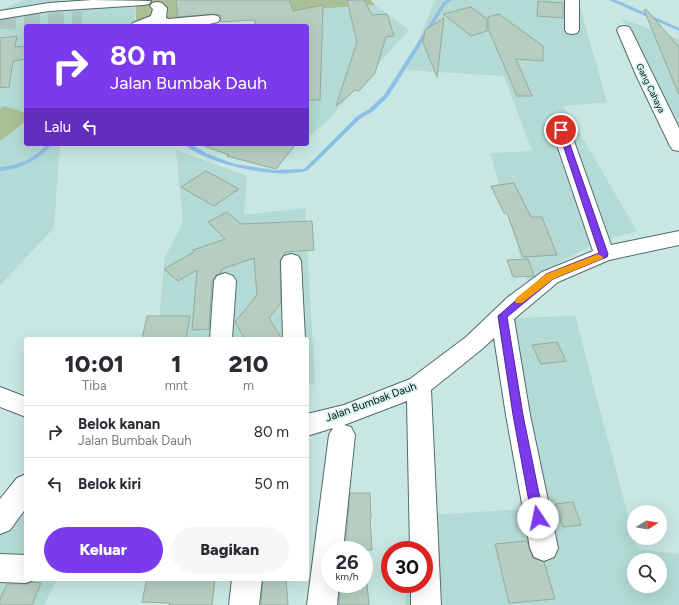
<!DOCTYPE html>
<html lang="id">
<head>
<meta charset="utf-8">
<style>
	body { margin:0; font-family:Figtree,sans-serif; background:#f7f7f7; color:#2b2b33; height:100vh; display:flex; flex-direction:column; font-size:15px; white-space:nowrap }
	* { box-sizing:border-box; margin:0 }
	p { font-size:13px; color:#7c7c81 }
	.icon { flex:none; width:22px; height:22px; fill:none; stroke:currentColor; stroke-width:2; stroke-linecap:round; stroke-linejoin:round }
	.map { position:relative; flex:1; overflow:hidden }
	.panel { position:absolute; left:24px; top:337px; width:285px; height:244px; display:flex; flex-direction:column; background:#fff; border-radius:4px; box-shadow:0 4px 16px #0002 }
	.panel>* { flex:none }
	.banner { position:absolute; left:24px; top:24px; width:285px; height:122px; border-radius:4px; box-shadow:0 4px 16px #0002; background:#7c3aed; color:#fff; overflow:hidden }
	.needle { width:26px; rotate:79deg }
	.tools { position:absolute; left:627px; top:505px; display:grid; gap:8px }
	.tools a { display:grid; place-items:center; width:40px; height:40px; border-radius:50%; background:#fff; box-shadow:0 4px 16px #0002; font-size:20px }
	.speed { position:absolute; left:321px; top:541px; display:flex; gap:8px; font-size:20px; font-weight:700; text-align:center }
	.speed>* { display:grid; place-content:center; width:52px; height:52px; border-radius:50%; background:#fff; box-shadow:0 4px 16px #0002; line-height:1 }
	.speed small { font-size:10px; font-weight:400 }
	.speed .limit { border:6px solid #d22; background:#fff; color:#111 }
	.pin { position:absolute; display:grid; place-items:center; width:34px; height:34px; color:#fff; margin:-17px; border:2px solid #fff; border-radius:50%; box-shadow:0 1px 4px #0007 }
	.me { position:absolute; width:44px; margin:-22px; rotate:349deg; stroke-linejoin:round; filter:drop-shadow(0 0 3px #0008) }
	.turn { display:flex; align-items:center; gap:14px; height:84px; padding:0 20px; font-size:18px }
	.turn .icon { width:52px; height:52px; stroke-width:2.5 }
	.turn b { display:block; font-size:28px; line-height:34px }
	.then { display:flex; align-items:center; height:38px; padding:0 20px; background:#0003; gap:8px; font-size:15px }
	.eta { display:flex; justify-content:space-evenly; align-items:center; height:68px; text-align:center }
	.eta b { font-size:24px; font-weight:800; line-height:28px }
	.action { display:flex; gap:8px; margin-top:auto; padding:8px 20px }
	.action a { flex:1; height:46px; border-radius:24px; background:#7c3aed; color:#fff; font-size:16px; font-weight:800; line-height:46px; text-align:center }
	.action a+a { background:#f7f7f7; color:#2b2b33 }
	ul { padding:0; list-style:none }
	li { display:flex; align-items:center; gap:12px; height:52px; padding:0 20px; border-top:1px solid #e1e1e2 }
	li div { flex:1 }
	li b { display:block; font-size:15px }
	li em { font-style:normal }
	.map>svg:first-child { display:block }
</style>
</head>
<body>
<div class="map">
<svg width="679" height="605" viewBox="0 0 679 605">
	<rect width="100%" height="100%" fill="#c8e7e2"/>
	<path fill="#b3dad4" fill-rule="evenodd" d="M24,0H136L135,26H26V144H60L54,228L0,285V10Z
		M437,0H578L607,102L564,106L637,231L600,241L558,263L529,286L490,153L532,151L504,76L406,70L435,1Z
		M375,5L409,30L327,121L307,138V26L271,12Z
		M622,19L679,39V126Z
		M176,150L247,176L244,215L305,208L315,384L307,385V339H157L165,257L183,223Z
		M575,316L634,538L638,549L679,554V605H405L407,584H424V550H410L412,516L545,508L512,318ZM634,560H660V586H634Z
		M26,505V579H57L44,605H0V512Z"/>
	<path fill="#a8c093" d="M136,0H371L375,5L136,21Z
		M4,106L26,113V121L0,141V109Z"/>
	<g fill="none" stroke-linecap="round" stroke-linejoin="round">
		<path fill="#8ebfe6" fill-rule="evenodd" d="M447,0H452L446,4L388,97L372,112L361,118L307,171C297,173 283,174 273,173C247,171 204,161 184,144H190L206,153L234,164L274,170L304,169L357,116L368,110L384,95L443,3Z
			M609,0H615L621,2L679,28V31Z
			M47,144H52C40,160 20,169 0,171V167C18,166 36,158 47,144Z"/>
	</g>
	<path fill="#b6cec0" stroke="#95ab9d" d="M176,0H289L293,11L323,5L320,100H307V26H255V20L221,22L220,15L213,14L178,17Z
		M347,0H364L372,15L387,14L394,36L386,37L375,73L359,91L355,90L336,106L357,42Z
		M538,1L563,3V18L537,16Z
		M471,7L487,19V31L471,36L443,14Z
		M646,9L679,47V95L644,10Z
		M499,14L543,46V61L516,59L532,96H517L488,28V17Z
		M444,18L437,77L423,42L425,30Z
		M17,36L15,47L26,46V59L13,61L9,88L0,87V38Z
		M204,144H296L276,169L227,156L229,155L204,146Z
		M206,171L239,189L214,206L181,187Z
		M514,183L531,217H542L557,255L523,257L507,213H504L491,186Z
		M227,212L241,224L312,221L314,250L285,252V254L280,261L281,303L269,318L282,339H245L235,322L257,295L254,258L222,269L221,273L216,275L212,281L209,329L192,330L197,270L178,281L164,269L194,252L193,250L225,239L208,222Z
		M528,259L534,276L513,277L507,260Z
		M147,316H190L186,339H142Z
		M557,342L566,361L541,364L532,345Z
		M350,493H370L371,518H370L372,550H345Z
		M573,502L581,525L563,527L555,504Z
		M527,541L533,558L544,562L555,599L509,603L495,544Z
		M147,579H215L212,605H169L170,603L142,602Z
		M263,579H286L288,605H261Z
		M34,582L41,583L32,605H0V599L7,584H26Z
		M340,584H367L369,605H339Z"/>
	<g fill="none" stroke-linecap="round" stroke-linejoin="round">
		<path stroke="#abc7c3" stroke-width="16" stroke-dasharray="16 8" stroke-linecap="butt" d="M0,21L33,22L82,19"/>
		<g stroke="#516c69" stroke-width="2">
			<path id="minor" d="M92,0L151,1L149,4L144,5L49,11L0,19V11L49,3Z
				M565,0H579V30L577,33L572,34L567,33L565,30Z
				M157,2L162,3L167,8L166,18L168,19L213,15L218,16L220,19L218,22C199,27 178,26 158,26L156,25L152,26H131L133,23L151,16L153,9L150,6L152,3Z
				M624,26L629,27L631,30L679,128V151L673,150L670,146L636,75L617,30L619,27Z
				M561,125L567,126L570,130L611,245L679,231V245L609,260L558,282L514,319L530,415L558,548L554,557L544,561L534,557L530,548L506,415L494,338L482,349L431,390L441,605H411V584H424V550H410L407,401L344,425L351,427L355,435L343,550H330V584H339L337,605H307L329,435L333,428L307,436V414L344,405L410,379L466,337L508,297L542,272L593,251L552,130L555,126Z
				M291,254L298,256L301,261L305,339H283L281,261L284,256Z
				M225,273L233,276L236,281L232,339H210L214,281L217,276Z
				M0,387L26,397V417L0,407Z
				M26,474V508L10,530L0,534V499L17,478Z
				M0,554L26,555V579H36L26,583L0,582Z
				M232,579H262L259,605H229Z"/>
		</g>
		<use href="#minor" fill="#fff" fill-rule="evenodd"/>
	</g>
	<path fill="#7c3aed" stroke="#51269a" d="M559,128H564L565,130L608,254L607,257L553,279L507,317L523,415L544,518L542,522L538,523L534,522L532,518L513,415L498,316L546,274L599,253L558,130Z"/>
	<path fill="#f59e0b" d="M598,254L603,257L602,259L553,279L522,303H516L515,301L516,298L546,274Z"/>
	<g text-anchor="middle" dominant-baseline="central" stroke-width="3.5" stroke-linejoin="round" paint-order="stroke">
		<g font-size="9" fill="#081312" stroke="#d5f4f0">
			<text transform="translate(651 88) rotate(64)">Gang Cahaya</text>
		</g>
		<g font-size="11" fill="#081312" stroke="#d5f4f0">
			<text transform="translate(371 402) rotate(-20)">Jalan Bumbak Dauh</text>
		</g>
	</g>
</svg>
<div class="tools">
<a><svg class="needle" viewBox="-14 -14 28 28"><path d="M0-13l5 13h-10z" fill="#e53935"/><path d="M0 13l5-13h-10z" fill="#7c7c81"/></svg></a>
<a><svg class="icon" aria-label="search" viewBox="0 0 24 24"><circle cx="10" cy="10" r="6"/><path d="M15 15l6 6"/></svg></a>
</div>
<div class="speed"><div>26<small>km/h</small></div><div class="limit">30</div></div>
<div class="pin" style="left:561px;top:130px;background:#d93025"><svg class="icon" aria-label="arrive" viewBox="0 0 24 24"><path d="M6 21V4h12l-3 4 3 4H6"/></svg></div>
<svg class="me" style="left:538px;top:518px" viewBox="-20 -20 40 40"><circle r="19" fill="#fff"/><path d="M0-13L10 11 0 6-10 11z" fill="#7c3aed"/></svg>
<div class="banner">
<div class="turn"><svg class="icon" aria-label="right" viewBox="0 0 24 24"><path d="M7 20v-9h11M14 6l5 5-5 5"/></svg><div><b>80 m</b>Jalan Bumbak Dauh</div></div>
<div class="then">Lalu<svg class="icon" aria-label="left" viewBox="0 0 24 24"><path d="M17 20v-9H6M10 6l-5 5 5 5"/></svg></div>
</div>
<section class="panel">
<div class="eta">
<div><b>10:01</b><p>Tiba</p></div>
<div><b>1</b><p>mnt</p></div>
<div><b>210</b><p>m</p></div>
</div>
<ul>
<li><svg class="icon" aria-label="right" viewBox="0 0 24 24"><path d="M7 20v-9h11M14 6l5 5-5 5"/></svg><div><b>Belok kanan</b><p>Jalan Bumbak Dauh</p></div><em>80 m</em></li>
<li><svg class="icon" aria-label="left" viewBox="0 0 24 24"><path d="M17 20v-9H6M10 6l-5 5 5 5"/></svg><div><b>Belok kiri</b></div><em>50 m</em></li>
</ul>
<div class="action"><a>Keluar</a><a>Bagikan</a></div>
</section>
</div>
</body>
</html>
